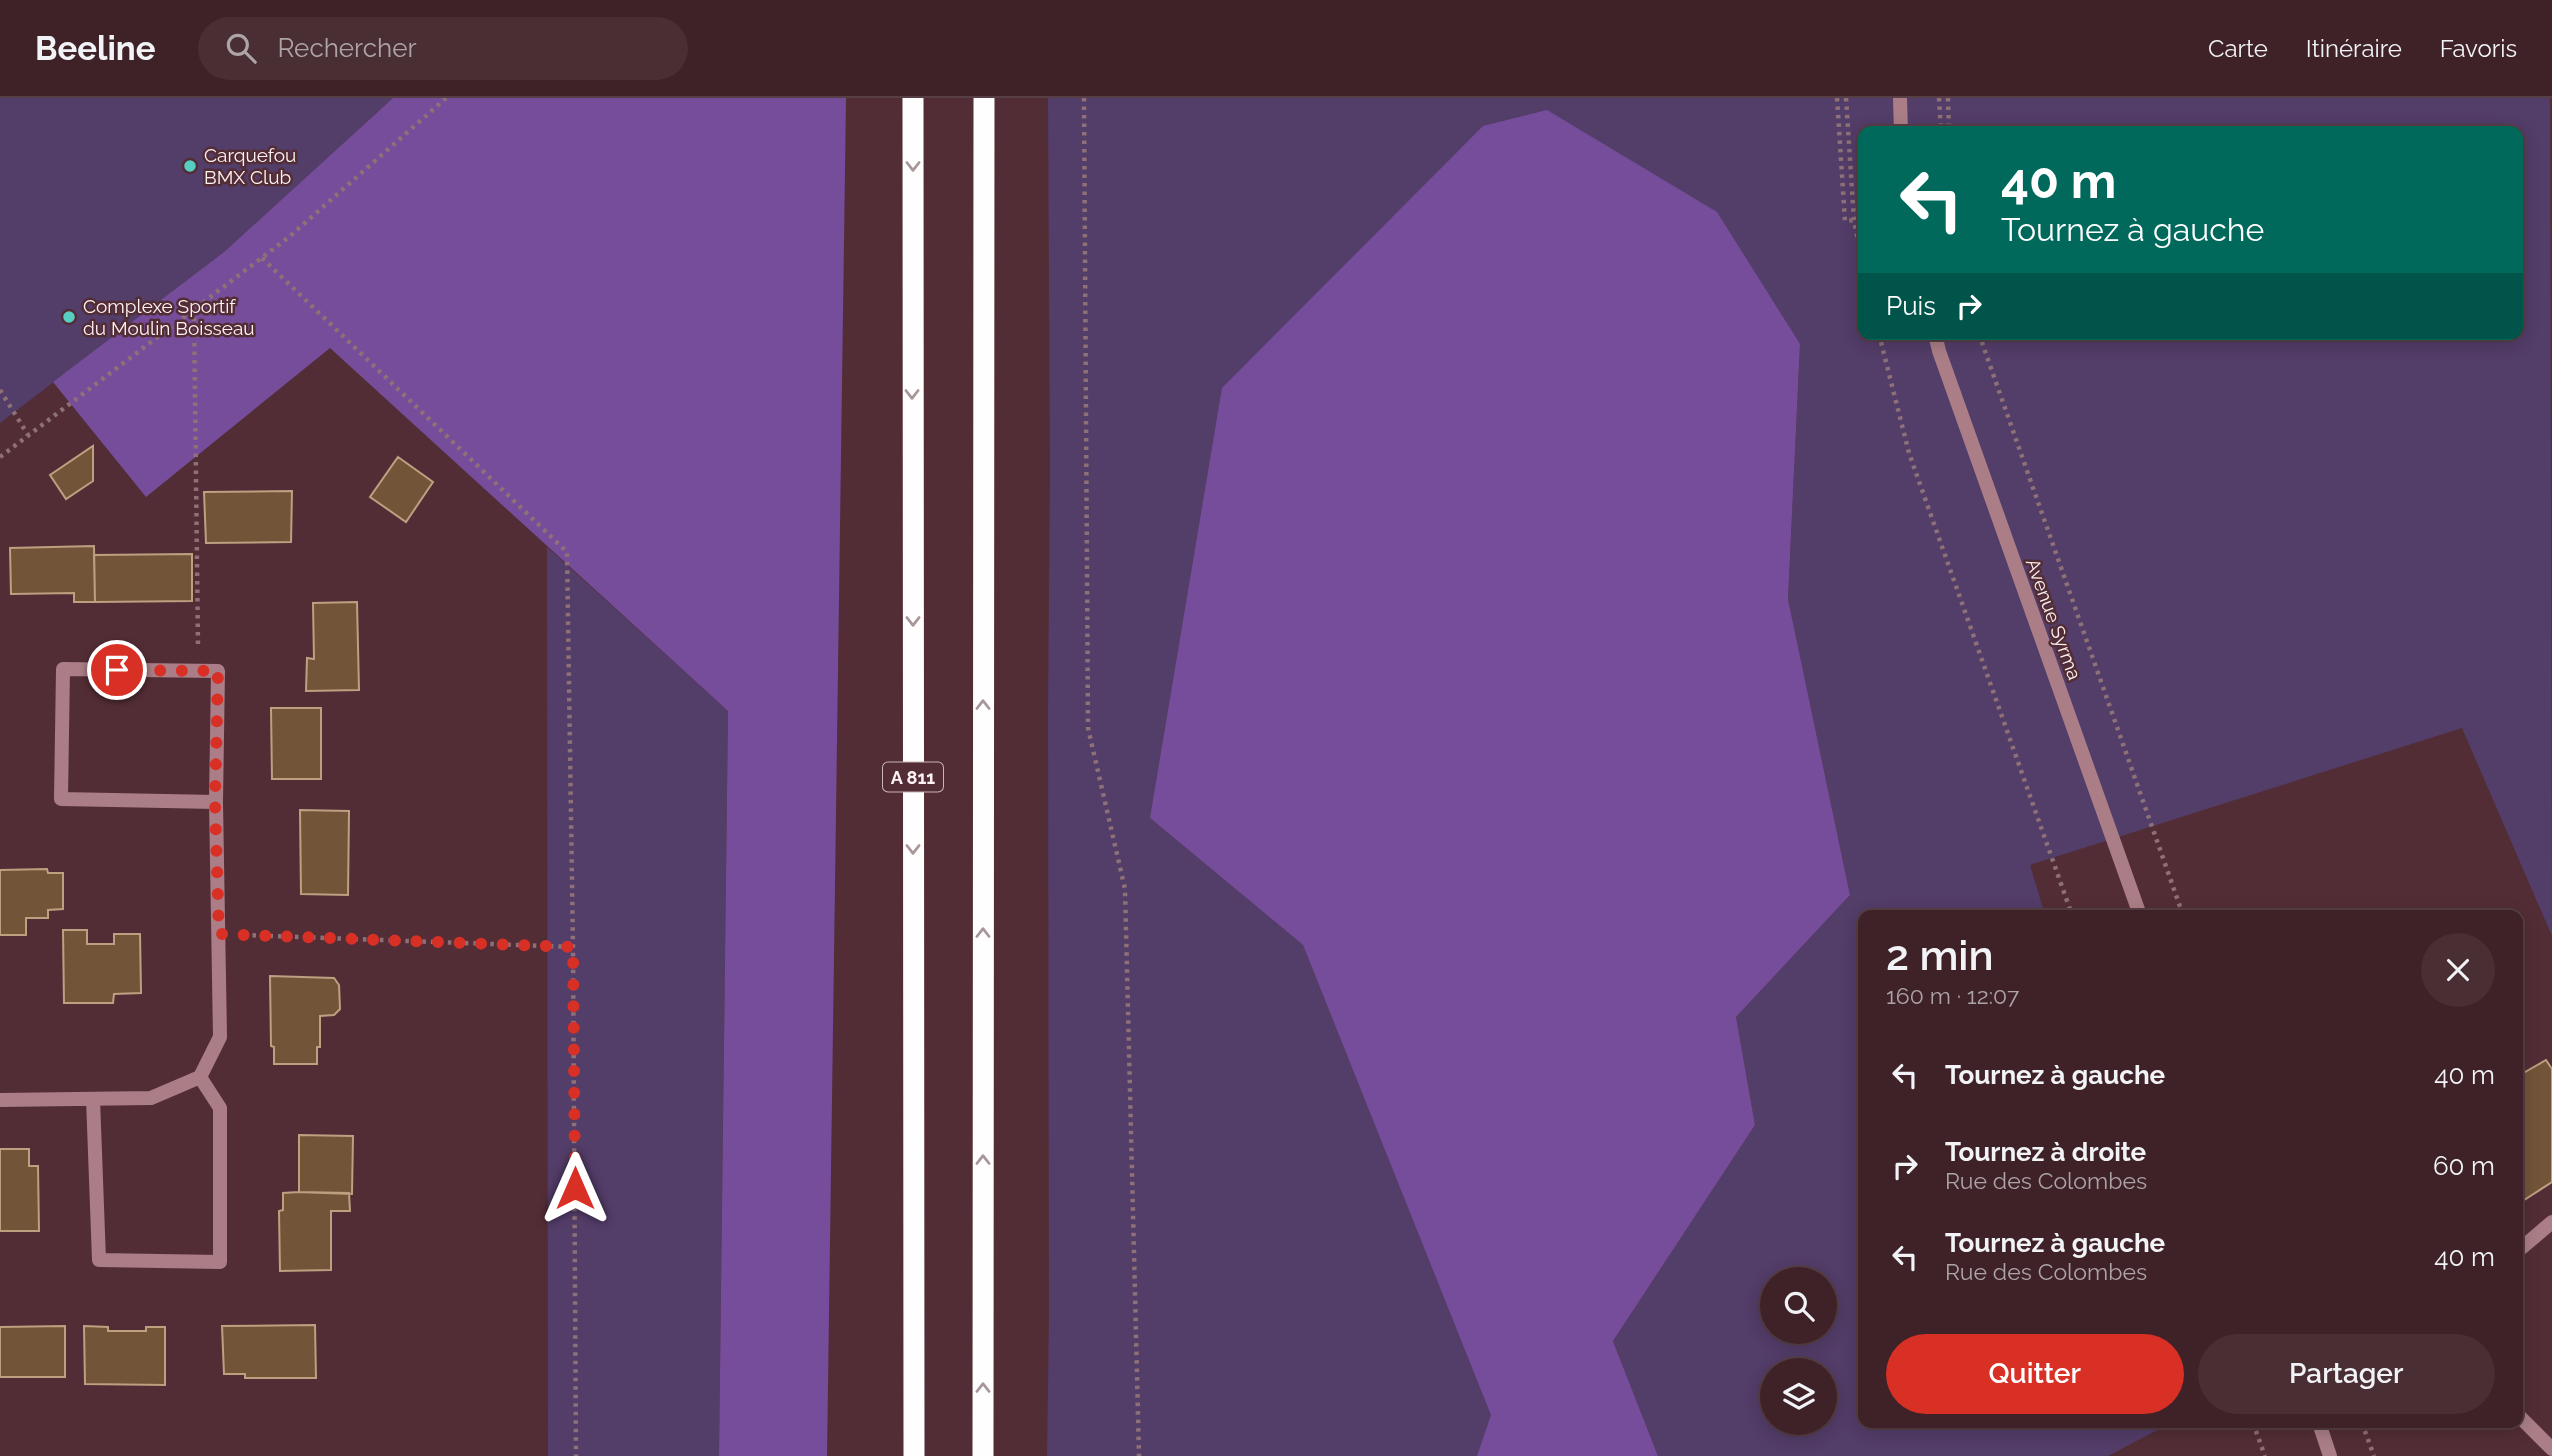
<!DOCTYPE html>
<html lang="fr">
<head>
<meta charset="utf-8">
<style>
	body { margin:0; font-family:Raleway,sans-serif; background:#492f34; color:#f1f3f6; height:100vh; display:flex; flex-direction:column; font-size:26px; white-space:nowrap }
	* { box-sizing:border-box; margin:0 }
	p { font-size:23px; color:#ada4a8 }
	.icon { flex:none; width:38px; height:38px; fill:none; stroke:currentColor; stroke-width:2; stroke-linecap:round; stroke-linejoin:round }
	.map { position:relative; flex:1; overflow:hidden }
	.side { position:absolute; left:1858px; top:812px; width:665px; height:518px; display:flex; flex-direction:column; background:#3e2228; border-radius:14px; box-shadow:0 4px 18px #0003,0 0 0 2px #573f45 }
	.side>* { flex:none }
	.hud { position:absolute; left:1858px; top:28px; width:665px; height:214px; border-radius:14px; box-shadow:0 4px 18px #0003,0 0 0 2px #573f45; background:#00695c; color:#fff; overflow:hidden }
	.fabs { position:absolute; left:1760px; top:1169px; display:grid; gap:14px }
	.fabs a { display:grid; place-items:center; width:77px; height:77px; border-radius:50%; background:#3e2228; box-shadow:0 4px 18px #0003,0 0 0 2px #573f45; font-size:35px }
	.pin { position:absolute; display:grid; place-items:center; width:60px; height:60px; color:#fff; margin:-30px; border:4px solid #fff; border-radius:50%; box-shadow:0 2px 7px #0007 }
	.me { position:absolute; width:77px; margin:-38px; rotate:0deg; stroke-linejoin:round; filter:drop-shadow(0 0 5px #0008) }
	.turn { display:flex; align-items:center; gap:24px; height:147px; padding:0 28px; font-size:32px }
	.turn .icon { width:91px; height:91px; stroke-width:2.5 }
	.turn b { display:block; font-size:49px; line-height:60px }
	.then { display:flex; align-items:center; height:66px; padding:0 28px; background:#0003; gap:14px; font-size:26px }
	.round { display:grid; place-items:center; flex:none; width:74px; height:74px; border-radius:37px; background:#492f34 }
	.headline { display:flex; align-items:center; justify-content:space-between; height:119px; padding:0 28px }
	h1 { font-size:42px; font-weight:600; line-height:52px }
	.cta { display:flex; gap:14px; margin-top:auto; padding:14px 28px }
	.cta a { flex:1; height:80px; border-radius:42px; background:#d93025; color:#fff; font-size:28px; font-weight:600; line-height:80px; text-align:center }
	.cta a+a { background:#492f34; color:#f1f3f6 }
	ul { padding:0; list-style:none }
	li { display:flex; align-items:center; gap:21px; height:91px; padding:0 28px }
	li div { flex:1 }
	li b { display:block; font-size:26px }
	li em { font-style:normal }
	header { display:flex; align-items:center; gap:42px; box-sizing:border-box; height:98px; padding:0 35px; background:#3e2228; border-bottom:2px solid #573f45 }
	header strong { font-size:33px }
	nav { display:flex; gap:38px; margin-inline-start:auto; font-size:24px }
	.search { width:490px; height:63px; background:#492f34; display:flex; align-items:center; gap:18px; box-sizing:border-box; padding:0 24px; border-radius:38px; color:#ada4a8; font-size:26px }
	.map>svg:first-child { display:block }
</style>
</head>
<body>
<header>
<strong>Beeline</strong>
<div class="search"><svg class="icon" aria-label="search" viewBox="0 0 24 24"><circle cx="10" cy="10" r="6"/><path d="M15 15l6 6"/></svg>Rechercher</div>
<nav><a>Carte</a><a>Itinéraire</a><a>Favoris</a></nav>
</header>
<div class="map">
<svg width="2552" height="1358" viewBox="0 0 2552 1358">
	<rect width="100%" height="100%" fill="#532d35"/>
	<path fill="#533d69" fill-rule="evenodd" d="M0,0H393L224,154L0,325Z
		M1048,0H2550L2552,838L2462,630L2030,767L2045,817H1864V1325H2171L2108,1358H1658L1613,1243L1755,1027L1736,919L1850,797L1788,501L1800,246L1150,720L1303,847L1492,1317L1477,1358H1047L1049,1218L1048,613L1050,372ZM1864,33H2518V236H1864ZM1773,1181H1825V1234H1773ZM1773,1272H1825V1325H1773Z
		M547,449L728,613L719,1358H548Z"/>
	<path fill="#764d9b" d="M393,0H846L827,1358H719L728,613L330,250L146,399L53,284L224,154Z
		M1547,12L1717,114L1800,246L1788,501L1850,797L1736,919L1755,1027L1613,1243L1658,1358H1477L1491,1317L1303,847L1150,720L1222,290L1483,28Z"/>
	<path fill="#725539" stroke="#be9f80" stroke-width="2" d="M93,348V383L66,401L50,377Z
		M398,359L433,384L406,424L370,399Z
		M292,393L291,444L206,445L204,394Z
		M94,448L95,504H74V495L11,496L10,450Z
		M192,456V503L95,504L94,457Z
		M357,504L359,592L306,593L307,560L314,561L313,505Z
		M271,610H321V681H272Z
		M300,712L349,713L348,797L301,796Z
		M47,771L48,775H63V811L48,812V820H26V837H0V772Z
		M63,832H87V846H114V836H140L141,895L114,896L113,905H64Z
		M270,878L334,880L339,887L340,911L334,917L320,918V949H317V966H274V949L271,948Z
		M2546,962L2552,971V1084L2518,1106V1017L2522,1015L2518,1010V978Z
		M299,1037L353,1038L352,1096L299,1094Z
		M0,1051H29V1068H38L39,1133H0Z
		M299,1094L349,1095L350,1113H331V1172L280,1173L279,1113L283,1112V1095Z
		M315,1227L316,1280H245V1276H224L222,1228Z
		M65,1228V1279H0V1229Z
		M84,1228L108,1229V1233H146V1229H165V1287L85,1286Z"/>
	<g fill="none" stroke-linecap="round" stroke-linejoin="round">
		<path stroke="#8e7177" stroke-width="4.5" stroke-dasharray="3.5 5" stroke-linecap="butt" d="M1084,0L1088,630L1125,791L1139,1358
			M1837,0L1845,123L1864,121
			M1846,0L1854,122L1864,174
			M1939,0L1941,33
			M1948,0L1949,33
			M262,160L567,454L573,849L576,1358
			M194,211L198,548
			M1879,236L1909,355L2072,817
			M1979,236L2183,817
			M0,292L28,337
			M0,359L289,139L446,0
			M244,837L573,849
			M2253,1325L2265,1358
			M2362,1325L2374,1358"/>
		<path stroke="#ab7e87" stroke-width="14" d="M1900,0L1901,33
			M1935,236L1939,253L2140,817
			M200,979L220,939L216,704L218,573L63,571L61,701L216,704
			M93,1001L99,1162L220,1164V1010L200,979
			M0,1002L151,1000L200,979
			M2518,1153L2552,1124
			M2518,1317L2552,1351
			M2319,1325L2330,1358"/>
		<path stroke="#fefefe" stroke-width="21" d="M913,0L914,1358
			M983,1358L984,0"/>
	</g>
	<defs><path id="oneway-chevron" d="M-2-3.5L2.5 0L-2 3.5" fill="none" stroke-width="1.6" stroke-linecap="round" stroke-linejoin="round" transform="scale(1.75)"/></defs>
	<g stroke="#a8969a">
		<use href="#oneway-chevron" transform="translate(913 68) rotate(90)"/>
		<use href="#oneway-chevron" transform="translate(912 296) rotate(90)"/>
		<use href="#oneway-chevron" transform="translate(913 523) rotate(90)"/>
		<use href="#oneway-chevron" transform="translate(983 607) rotate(-90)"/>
		<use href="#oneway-chevron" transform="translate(913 751) rotate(90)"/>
		<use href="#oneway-chevron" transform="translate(983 835) rotate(-90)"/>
		<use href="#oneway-chevron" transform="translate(983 1062) rotate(-90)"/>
		<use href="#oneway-chevron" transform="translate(983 1290) rotate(-90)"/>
	</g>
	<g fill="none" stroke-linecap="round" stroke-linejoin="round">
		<path stroke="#d93025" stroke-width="12" stroke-dasharray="0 21.6" d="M117,572L218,573L215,704L219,836L573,849L575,1090"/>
	</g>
	<g fill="#57cec2" stroke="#532d35" stroke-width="2.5">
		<circle cx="190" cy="68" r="7"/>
		<circle cx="69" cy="219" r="7"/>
	</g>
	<g text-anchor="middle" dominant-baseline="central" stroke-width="5" stroke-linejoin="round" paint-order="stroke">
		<rect fill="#532d35" stroke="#c9b6ba" stroke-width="2" x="883" y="664.5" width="60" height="29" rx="5"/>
		<g font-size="18" font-weight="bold" fill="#fcf1f3">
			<text x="913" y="679">A 811</text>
		</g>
		<g font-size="19" fill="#fcf1f3" stroke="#532d35" text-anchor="start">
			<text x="204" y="57">Carquefou<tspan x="204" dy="22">BMX Club</tspan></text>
			<text x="83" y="208">Complexe Sportif<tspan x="83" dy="22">du Moulin Boisseau</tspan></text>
		</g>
		<g font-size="19" fill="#fcf1f3" stroke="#532d35">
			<text transform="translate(2054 521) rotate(70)">Avenue Syrma</text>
		</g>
	</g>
</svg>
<div class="fabs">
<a><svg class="icon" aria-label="search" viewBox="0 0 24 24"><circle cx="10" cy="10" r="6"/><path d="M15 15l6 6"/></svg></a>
<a><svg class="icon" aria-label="layers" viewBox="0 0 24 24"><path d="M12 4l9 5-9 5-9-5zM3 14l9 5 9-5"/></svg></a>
</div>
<div class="pin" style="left:117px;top:572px;background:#d93025"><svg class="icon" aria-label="arrive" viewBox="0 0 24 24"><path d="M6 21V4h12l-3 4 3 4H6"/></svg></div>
<svg class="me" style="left:575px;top:1090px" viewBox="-20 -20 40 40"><path d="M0-17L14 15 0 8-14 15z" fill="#d93025" stroke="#fff" stroke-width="4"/></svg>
<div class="hud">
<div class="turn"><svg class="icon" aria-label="left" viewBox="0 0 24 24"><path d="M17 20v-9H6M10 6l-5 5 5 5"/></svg><div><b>40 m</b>Tournez à gauche</div></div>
<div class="then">Puis<svg class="icon" aria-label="right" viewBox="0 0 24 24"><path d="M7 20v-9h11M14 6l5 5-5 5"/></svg></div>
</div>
<section class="side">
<div class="headline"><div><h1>2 min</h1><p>160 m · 12:07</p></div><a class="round"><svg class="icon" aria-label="close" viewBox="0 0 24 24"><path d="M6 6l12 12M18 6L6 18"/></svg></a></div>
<ul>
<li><svg class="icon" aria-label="left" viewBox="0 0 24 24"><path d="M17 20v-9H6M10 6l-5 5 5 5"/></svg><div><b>Tournez à gauche</b></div><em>40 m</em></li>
<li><svg class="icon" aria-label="right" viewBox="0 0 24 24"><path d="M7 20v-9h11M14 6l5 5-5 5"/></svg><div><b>Tournez à droite</b><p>Rue des Colombes</p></div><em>60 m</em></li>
<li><svg class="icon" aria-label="left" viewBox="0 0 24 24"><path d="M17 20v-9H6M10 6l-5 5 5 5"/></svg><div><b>Tournez à gauche</b><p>Rue des Colombes</p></div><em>40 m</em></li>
</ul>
<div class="cta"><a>Quitter</a><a>Partager</a></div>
</section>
</div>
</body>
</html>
